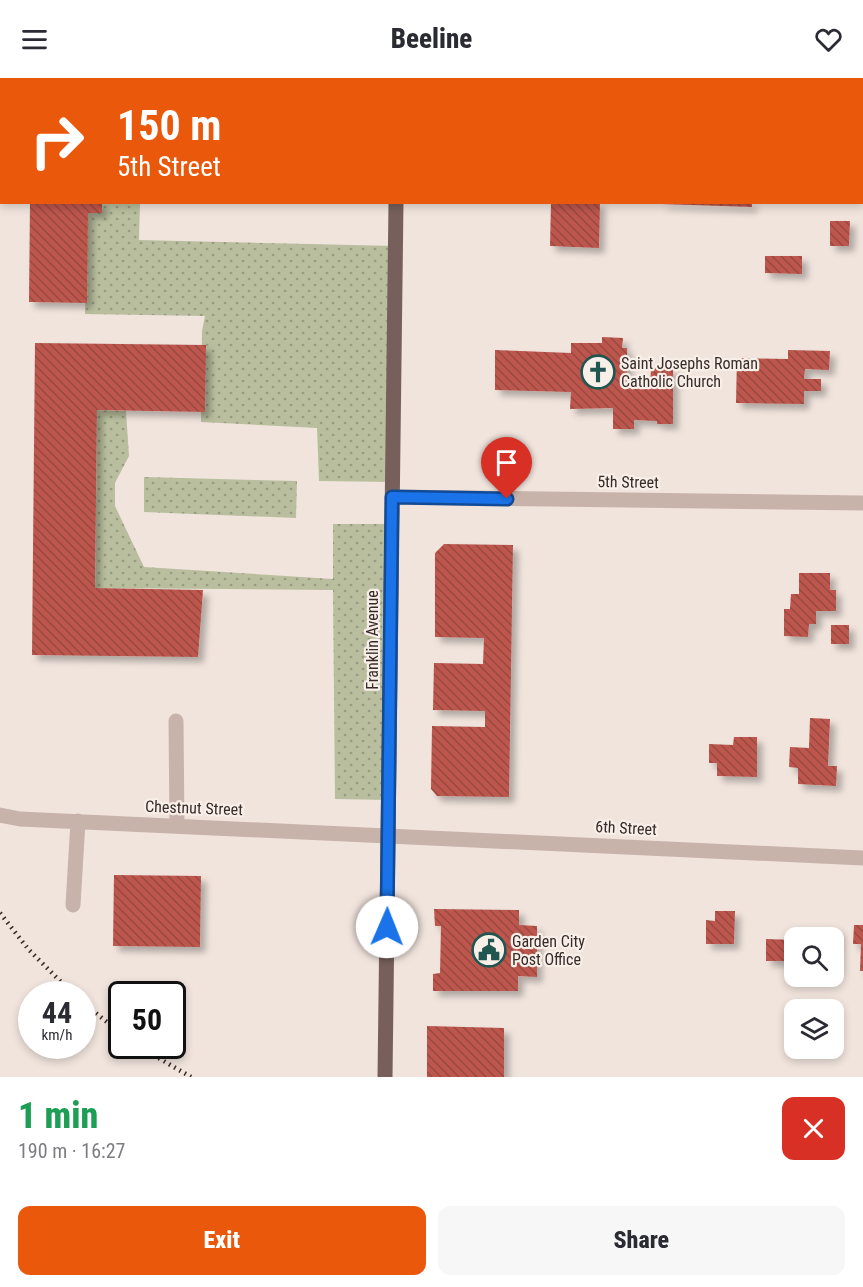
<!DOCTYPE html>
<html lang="en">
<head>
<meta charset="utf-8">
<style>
	body { margin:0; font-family:"Roboto Condensed",sans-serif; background:#f7f7f7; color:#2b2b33; height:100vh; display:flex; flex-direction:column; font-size:22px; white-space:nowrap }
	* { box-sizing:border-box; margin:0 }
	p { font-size:20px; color:#7c7c81 }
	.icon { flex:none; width:33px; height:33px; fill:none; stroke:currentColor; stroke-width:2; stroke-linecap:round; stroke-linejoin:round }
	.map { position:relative; height:999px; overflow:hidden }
	.sheet { display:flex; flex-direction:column; background:#fff; flex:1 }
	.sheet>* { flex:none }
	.hud { position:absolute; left:0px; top:0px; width:864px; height:126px; box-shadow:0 3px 9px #0003; background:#ea580c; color:#fff; overflow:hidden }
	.buttons { position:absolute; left:784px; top:849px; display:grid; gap:12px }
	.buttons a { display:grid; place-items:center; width:60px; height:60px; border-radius:12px; background:#fff; box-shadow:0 3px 9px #0003; font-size:30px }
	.speed { position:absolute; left:18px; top:903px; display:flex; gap:12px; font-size:30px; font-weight:700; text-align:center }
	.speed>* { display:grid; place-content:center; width:78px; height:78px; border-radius:50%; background:#fff; box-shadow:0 3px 9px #0003; line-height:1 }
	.speed small { font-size:15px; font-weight:400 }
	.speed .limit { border:3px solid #111; border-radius:9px; background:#fff; color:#111 }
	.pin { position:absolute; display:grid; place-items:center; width:51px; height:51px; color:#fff; margin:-62px -26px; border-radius:50% 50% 50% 0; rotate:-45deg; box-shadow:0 0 6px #0007 }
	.pin .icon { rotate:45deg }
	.me { position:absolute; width:66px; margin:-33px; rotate:1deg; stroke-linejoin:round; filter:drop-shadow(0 0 4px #0008) }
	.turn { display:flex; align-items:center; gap:21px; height:126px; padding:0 18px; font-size:27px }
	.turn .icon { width:78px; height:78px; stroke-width:2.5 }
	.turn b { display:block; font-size:42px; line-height:51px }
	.round { display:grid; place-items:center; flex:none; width:63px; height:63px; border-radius:12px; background:#f7f7f7 }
	.headline { display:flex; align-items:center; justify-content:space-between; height:102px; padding:0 18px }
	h1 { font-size:36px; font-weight:800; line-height:45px; color:#1e9e55 }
	.cta { display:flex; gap:12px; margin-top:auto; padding:12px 18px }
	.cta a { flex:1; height:69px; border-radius:12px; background:#ea580c; color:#fff; font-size:24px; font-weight:800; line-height:69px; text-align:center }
	.cta a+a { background:#f7f7f7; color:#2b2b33 }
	header { display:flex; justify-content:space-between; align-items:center; height:78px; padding:0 18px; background:#fff; font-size:27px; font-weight:800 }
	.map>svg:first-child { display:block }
</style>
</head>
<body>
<header><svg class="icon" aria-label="menu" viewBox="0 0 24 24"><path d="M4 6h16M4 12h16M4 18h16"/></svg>Beeline<svg class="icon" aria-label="heart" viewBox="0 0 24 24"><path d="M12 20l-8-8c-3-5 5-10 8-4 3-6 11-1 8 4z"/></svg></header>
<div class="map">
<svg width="863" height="999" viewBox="0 0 863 999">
	<defs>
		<pattern id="grass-dots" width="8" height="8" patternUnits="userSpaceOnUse" patternTransform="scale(1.5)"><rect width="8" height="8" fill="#b9bf9e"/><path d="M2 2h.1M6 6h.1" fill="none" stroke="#979b81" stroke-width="1.8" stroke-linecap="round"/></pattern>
		<pattern id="building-back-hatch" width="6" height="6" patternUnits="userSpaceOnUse" patternTransform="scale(1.5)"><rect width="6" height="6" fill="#bd574e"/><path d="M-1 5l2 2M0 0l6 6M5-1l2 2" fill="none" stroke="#9a4841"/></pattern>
		<filter id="shadow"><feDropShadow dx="5.5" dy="5.5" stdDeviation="3" flood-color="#0004"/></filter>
	</defs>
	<rect width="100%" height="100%" fill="#f1e4dd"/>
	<path fill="url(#grass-dots)" d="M88,125H140L139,162L396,168L392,404L319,403L317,350L201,344L202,253L205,238L85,236Z
		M97,332L126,333L129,378L115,405V428L144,489L333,501V446H392L388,722L335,721L333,512L95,510Z
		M144,399L297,403L296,440L144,434Z"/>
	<path fill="url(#building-back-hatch)" filter="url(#shadow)" d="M30,124H102V135H88L87,225L29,224Z
		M551,124H600L599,170L550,168Z
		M662,124H752V129L662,126Z
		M830,143H850L849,168H830Z
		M765,178H802V196L765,195Z
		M602,259L623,260L622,270H627V309H650L651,290H673V346H657V343L634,342V351H613V330L570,331L571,314L495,312V272L571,275V265H602Z
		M35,265L206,267L205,334L97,332L95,510L203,512L198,579L32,577Z
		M788,272L830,273L829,292L805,291L804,301H821V313H804V326L736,325L737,280L788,281Z
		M444,466L513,467L509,719L437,718L431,711L432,648L485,649V633L433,632L434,585L483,586L484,560L435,559V475Z
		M799,495H830V512H836V533H816V546H809L808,559L784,558V531H790L791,516H799Z
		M831,547H849V566H831Z
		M810,640L830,641L828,688H837L836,708L798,706V690L789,689L790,669L809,670Z
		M734,659H757V699L717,698V685H709V666L733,667Z
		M114,797L201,798L200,869L113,868Z
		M434,831L519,832V847L537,848V899L518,898V913H433V896L440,895L441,848H435Z
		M715,833H735L734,866H706V842L715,843Z
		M854,847H863V893H860L861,866H853Z
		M799,850L838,851L837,893H834V860H799Z
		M766,861L795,862V879H785V883H766Z
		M427,948L504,950V999H427Z"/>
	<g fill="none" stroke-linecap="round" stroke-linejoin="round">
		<path stroke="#c8b3aa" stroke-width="15" d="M392,419L863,425
			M176,643L177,748
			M0,737L20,741L863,780
			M73,827L78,743"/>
		<path stroke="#77605b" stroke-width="15" d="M398,2V0
			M385,999L396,124"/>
		<path stroke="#362b29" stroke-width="4.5" stroke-dasharray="1.5 4.5" stroke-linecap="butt" d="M0,835L29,872L73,916
			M82,924L122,956
			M138,968L191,999"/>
	</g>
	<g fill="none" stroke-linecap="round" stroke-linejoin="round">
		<g stroke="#114b97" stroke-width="15">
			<path id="route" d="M387,849L392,419L507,421"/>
		</g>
		<use href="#route" stroke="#1a73e8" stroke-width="10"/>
	</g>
	<defs>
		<g id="church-ring" transform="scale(1.725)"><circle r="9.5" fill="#f8efe9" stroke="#215550" stroke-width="1.5"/><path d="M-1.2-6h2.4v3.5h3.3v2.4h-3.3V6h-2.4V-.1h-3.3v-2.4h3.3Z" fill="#215550"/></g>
		<g id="civic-ring" transform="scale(1.725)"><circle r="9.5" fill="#f8efe9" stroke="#215550" stroke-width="1.5"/><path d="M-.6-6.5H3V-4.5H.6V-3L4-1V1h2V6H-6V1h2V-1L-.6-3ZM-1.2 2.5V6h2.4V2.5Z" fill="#215550"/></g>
	</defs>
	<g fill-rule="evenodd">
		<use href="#church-ring" x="598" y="294"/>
		<use href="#civic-ring" x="489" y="872"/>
	</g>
	<g text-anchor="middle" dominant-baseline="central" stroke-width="4.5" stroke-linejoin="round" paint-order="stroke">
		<g font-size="16" fill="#362b29" stroke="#f8efe9" text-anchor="start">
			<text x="621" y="285">Saint Josephs Roman<tspan x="621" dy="18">Catholic Church</tspan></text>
			<text x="512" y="863">Garden City<tspan x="512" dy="18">Post Office</tspan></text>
		</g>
		<g font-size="16" fill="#362b29" stroke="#f8efe9">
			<text transform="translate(628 404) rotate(1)">5th Street</text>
			<text transform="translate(372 562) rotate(-90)">Franklin Avenue</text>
			<text transform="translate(194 730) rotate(2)">Chestnut Street</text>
			<text transform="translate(626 750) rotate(3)">6th Street</text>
		</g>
	</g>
</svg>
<div class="buttons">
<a><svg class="icon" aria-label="search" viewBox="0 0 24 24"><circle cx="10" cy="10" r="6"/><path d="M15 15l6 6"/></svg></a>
<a><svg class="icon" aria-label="layers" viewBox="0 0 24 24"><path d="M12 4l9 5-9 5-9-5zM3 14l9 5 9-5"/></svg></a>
</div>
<div class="speed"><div>44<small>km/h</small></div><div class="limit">50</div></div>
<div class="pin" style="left:507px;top:421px;background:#d93025"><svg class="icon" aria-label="arrive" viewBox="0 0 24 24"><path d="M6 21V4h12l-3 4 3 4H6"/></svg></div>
<svg class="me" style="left:387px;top:849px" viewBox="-20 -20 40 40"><circle r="19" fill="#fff"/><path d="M0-13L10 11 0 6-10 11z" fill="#1a73e8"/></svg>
<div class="hud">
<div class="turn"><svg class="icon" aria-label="right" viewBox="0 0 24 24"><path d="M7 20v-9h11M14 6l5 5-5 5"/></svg><div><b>150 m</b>5th Street</div></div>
</div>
</div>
<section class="sheet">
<div class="headline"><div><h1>1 min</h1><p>190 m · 16:27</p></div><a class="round" style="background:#d93025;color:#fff"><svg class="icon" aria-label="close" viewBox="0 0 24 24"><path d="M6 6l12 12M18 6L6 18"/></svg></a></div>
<div class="cta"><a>Exit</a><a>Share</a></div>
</section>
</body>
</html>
